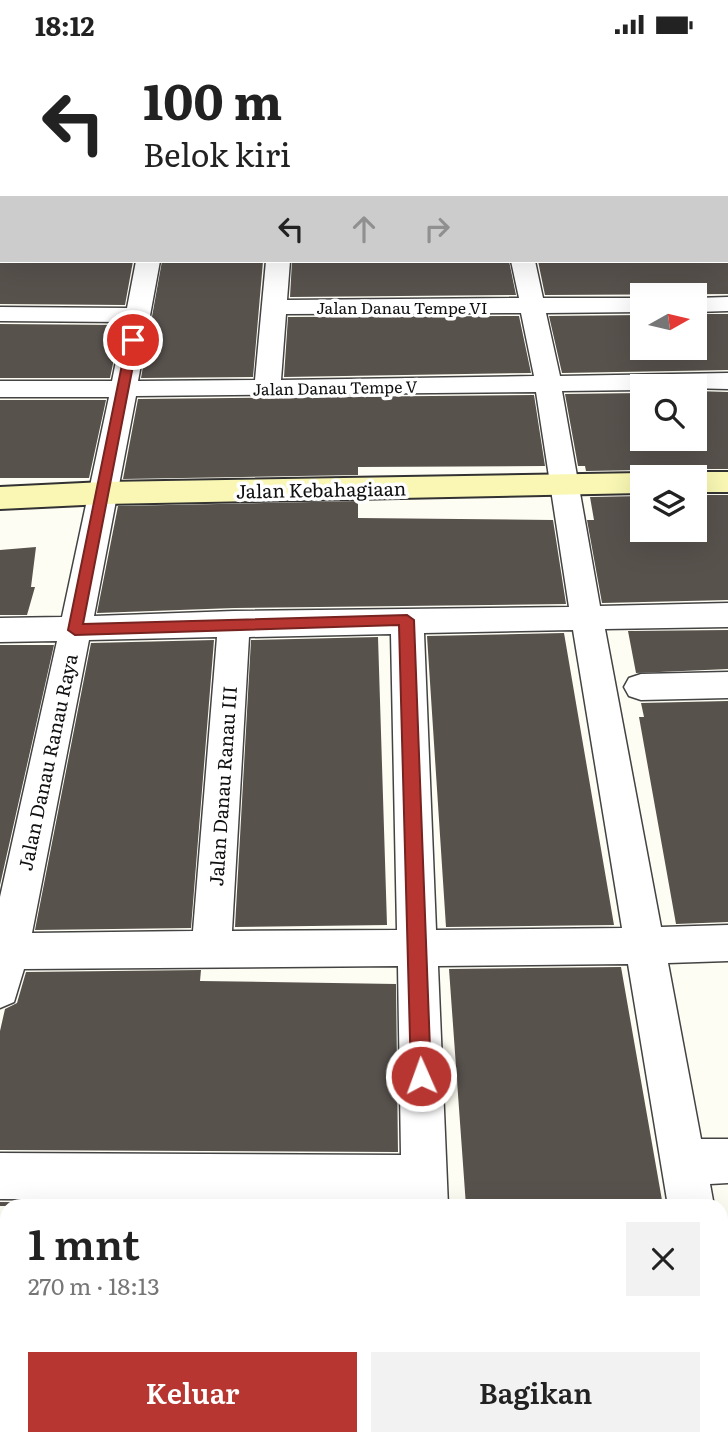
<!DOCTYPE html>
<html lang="id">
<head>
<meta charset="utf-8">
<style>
	body { margin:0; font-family:Literata,serif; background:#f2f2f2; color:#222; height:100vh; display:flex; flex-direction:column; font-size:26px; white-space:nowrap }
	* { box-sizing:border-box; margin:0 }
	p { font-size:23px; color:#767676 }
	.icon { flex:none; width:38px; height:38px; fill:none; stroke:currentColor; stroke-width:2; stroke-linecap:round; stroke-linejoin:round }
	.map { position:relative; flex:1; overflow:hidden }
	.panel { position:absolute; left:0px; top:1150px; width:728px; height:247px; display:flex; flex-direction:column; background:#fff; border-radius:21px 21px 0 0; box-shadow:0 7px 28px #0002 }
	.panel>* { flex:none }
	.banner { position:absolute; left:0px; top:0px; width:728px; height:214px; box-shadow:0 7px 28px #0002; background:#fff; color:#222; overflow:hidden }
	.needle { width:46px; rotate:82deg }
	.buttons { position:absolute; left:630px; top:234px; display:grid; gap:14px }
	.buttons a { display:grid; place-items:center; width:77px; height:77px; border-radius:0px; background:#fff; box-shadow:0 7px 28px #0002; font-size:35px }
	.pin { position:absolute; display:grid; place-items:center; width:60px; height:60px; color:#fff; margin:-30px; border:4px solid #fff; border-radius:50%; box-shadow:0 2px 7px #0007 }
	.me { position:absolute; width:77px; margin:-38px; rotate:358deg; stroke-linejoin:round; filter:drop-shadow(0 0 5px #0008) }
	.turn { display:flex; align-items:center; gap:24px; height:147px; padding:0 28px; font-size:32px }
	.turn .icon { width:91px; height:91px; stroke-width:2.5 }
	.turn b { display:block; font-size:49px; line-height:60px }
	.lanes { display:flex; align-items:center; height:66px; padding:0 28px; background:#0003; justify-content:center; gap:35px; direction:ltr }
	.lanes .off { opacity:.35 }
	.round { display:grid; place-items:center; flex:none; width:74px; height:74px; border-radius:0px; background:#f2f2f2 }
	.overview { display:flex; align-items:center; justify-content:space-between; height:119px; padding:0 28px }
	h1 { font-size:42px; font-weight:600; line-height:52px }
	.action { display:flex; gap:14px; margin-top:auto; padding:14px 28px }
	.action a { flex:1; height:80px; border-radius:0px; background:#b73631; color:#fff; font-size:28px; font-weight:600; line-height:80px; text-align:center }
	.action a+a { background:#f2f2f2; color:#222 }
	.status { display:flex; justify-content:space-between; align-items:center; height:49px; padding:0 35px; background:#fff; direction:ltr }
	.status svg { height:19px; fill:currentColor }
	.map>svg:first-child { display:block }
</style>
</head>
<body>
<div class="status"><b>18:12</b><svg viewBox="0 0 49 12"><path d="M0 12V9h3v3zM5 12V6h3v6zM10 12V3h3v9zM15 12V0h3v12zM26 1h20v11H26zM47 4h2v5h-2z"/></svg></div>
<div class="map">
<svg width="728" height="1396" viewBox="0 0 728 1396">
	<rect width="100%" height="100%" fill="#fefdf3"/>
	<path fill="#58524d" d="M0,212H133L125,256L0,255Z
		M162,212H263L253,328L141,329Z
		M292,212H509L516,246L290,248Z
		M538,212H728V245L545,246Z
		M695,265H728V321L562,324L549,267L642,266V299H695Z
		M519,267L531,324L284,328L288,268Z
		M0,275L121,276L110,329H0Z
		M695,342L728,343V420H695L680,429H656L642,421L586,422L585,417H578L565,345L642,344V390H695Z
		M534,346L545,417L358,418V426L123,430L138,350Z
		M0,351H106L89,429H0Z
		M695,446H728V551L602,554L587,471H594L590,448L642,447V481H695Z
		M358,452V469L553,471L566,555L234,559L97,564L118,457Z
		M36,498L31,538H35L27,566H0V501Z
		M728,581V620L636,624L628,582Z
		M564,584L614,876L446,878L427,587Z
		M378,588L387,876L235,878L251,591Z
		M214,591L191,879L35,881L91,594Z
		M0,596H54L0,836Z
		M728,652V873L676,875L639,668H644L641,654Z
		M621,918L663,1157H466L449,920Z
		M201,921L200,932L396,935L398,1103L0,1101V982L5,960L17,954L26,923Z
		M0,1153L399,1155V1157H0Z"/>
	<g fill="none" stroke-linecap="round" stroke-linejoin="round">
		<g stroke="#434343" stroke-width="3">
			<path id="street" d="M0,0H8L10,2H2L0,10Z
				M207,0H225V2H207Z
				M580,0H599L579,2Z
				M726,22H728V34H726Z
				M0,26H2V38H0Z
				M726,100H728V115H726Z
				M726,180H728V194H726Z
				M0,189H2V203H0Z
				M136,212H160L138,332L255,331L266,212H290L287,251L519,249L511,212H535L543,249H642V263L546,264L560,327L728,324V340L642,338V341L562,342L600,557L728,554V578L605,580L661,878L728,876V912L668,914L701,1090H728V1134L710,1135L714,1157H668L628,915L438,917L448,1157H402V1152L0,1150V1104L401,1106L398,917L24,920L14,953L0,959V848L57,592L0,593V569L62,568L109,348H0V332H112L124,273L0,272V258L127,259ZM521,264L534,327L281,331L286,265ZM536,343L569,558L234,562L94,567L136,347ZM573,581L622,879L436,881L424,584ZM391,585L397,881L232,882L249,588ZM217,588L193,882L32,884L89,591Z
				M728,248V262L695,263V249Z
				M728,623V649L641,651L629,647L624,638L629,629L641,625Z
				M721,1304L728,1307V1395L716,1390H721Z
				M406,1390H458V1396H406Z"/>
		</g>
		<g stroke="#323232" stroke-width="4">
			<path id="secondary" d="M695,423H728V443H695V429H682Z
				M642,424L654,429H642V444L104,455L0,460V438L104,433Z"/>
		</g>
		<use href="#street" fill="#fff" fill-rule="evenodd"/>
		<use href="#secondary" fill="#f9f7b3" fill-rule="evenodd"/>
	</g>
	<path fill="#b73631" stroke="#772320" stroke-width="2" d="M133,287L138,291L83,575L407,566L414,571L431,1027L428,1033L421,1036L414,1033L411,1027L399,576L75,586L68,581L127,291Z"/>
	<g text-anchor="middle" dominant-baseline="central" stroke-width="7" stroke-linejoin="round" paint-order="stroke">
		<g font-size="16" fill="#101010" stroke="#fff">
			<text x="402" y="258">Jalan Danau Tempe VI</text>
			<text transform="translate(335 338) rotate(-1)">Jalan Danau Tempe V</text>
		</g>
		<g font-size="19" fill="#101010" stroke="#fff">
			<text transform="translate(321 440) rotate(-1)">Jalan Kebahagiaan</text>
			<text transform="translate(47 713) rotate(-78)">Jalan Danau Ranau Raya</text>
			<text transform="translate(222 737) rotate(-86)">Jalan Danau Ranau III</text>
		</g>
	</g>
</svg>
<div class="buttons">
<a><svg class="needle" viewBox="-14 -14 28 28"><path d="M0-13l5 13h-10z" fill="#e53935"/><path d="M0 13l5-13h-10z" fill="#767676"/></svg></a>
<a><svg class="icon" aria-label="search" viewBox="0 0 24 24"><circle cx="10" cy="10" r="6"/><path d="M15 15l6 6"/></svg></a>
<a><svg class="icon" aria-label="layers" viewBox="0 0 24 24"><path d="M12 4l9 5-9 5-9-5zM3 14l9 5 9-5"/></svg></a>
</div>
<div class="pin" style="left:133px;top:291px;background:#d93025"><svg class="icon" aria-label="arrive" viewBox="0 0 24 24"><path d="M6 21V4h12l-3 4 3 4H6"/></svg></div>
<svg class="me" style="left:421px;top:1027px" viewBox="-20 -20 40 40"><circle r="17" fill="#b73631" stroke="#fff" stroke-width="3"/><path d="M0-11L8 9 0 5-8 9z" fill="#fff"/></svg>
<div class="banner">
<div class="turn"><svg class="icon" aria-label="left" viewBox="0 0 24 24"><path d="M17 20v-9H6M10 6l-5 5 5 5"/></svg><div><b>100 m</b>Belok kiri</div></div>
<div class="lanes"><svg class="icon" aria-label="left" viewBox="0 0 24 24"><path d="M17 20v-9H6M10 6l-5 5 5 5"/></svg><svg class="icon off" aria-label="ahead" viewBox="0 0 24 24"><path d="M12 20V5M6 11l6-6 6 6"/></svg><svg class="icon off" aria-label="right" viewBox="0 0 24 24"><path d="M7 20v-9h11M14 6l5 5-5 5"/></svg></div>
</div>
<section class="panel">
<div class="overview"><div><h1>1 mnt</h1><p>270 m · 18:13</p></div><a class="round"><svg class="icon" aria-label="close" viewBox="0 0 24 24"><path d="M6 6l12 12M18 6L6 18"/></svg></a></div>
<div class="action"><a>Keluar</a><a>Bagikan</a></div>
</section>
</div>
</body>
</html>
